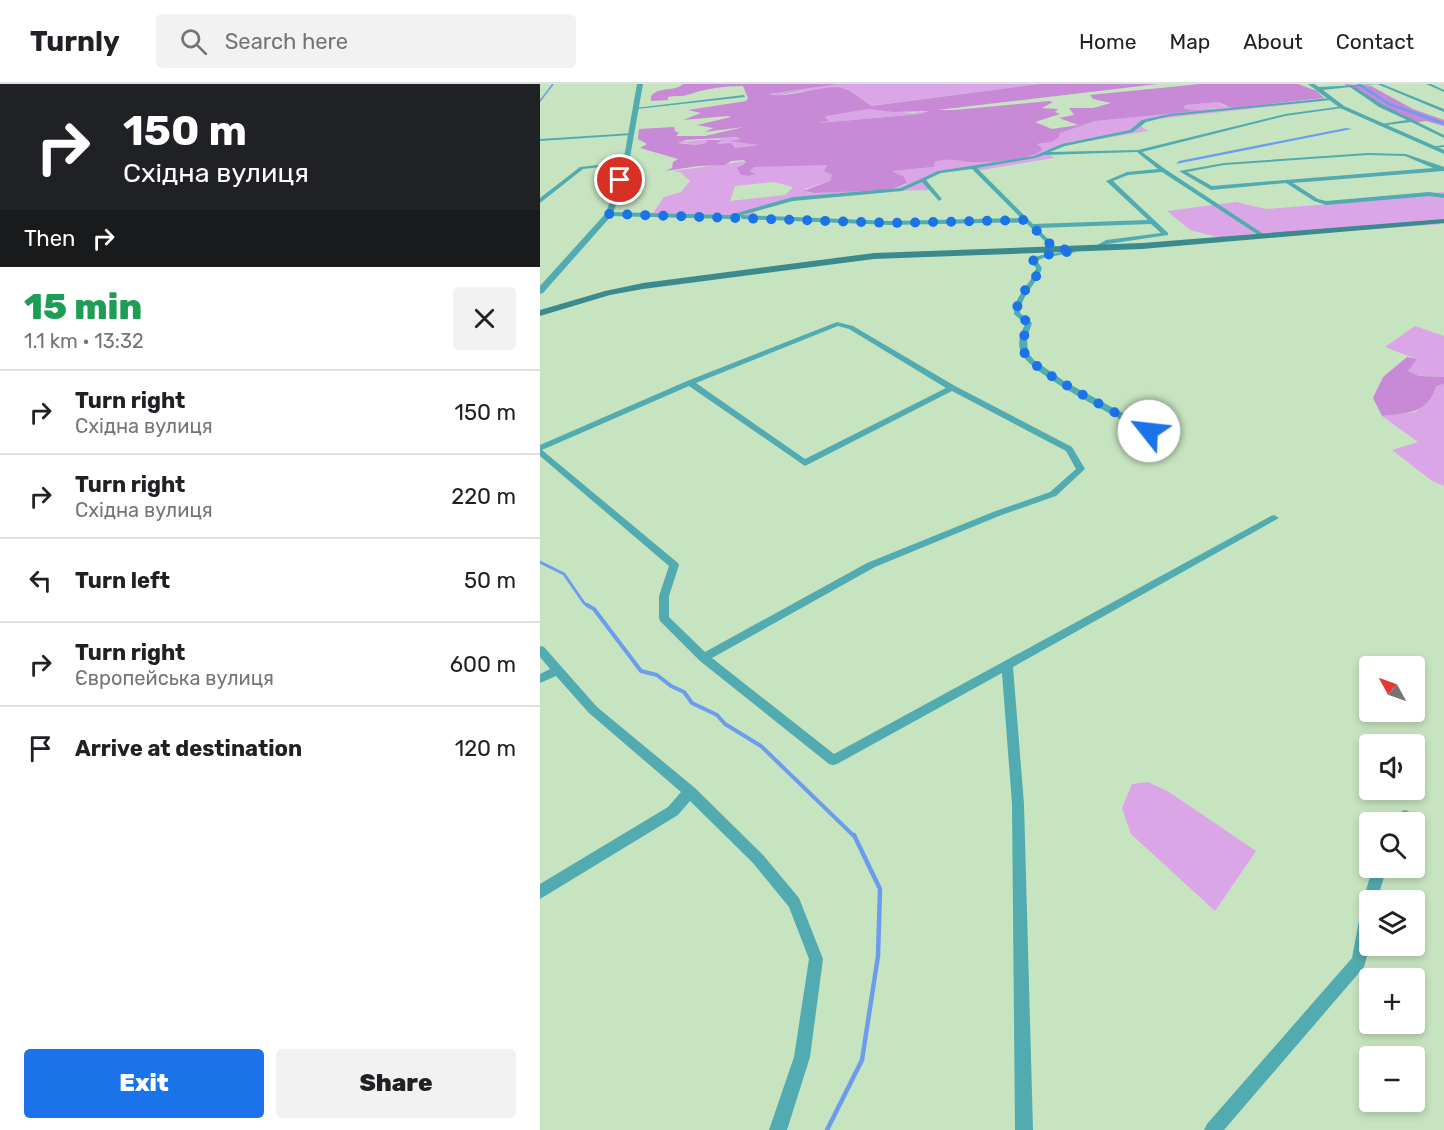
<!DOCTYPE html>
<html lang="en">
<head>
<meta charset="utf-8">
<style>
	body { margin:0; font-family:Rubik,sans-serif; background:#f2f2f2; color:#202124; height:100vh; display:flex; flex-direction:column; font-size:22px; white-space:nowrap }
	* { box-sizing:border-box; margin:0 }
	p { font-size:20px; color:#757577 }
	.icon { flex:none; width:33px; height:33px; fill:none; stroke:currentColor; stroke-width:2; stroke-linecap:round; stroke-linejoin:round }
	.map { position:relative; flex:1; overflow:hidden }
	.details { display:flex; flex-direction:column; background:#fff; width:540px }
	.details>* { flex:none }
	.top-card { background:#202124; color:#fff; overflow:hidden }
	.needle { width:39px; rotate:310deg }
	.fabs { position:absolute; left:819px; top:572px; display:grid; gap:12px }
	.fabs a { display:grid; place-items:center; width:66px; height:66px; border-radius:6px; background:#fff; box-shadow:0 3px 9px #0003; font-size:30px }
	.pin { position:absolute; display:grid; place-items:center; width:51px; height:51px; color:#fff; margin:-26px; border:3px solid #fff; border-radius:50%; box-shadow:0 2px 6px #0007 }
	.me { position:absolute; width:66px; margin:-33px; rotate:299deg; stroke-linejoin:round; filter:drop-shadow(0 0 4px #0008) }
	.turn { display:flex; align-items:center; gap:21px; height:126px; padding:0 24px; font-size:27px }
	.turn .icon { width:78px; height:78px; stroke-width:2.5 }
	.turn b { display:block; font-size:42px; line-height:51px }
	.then { display:flex; align-items:center; height:57px; padding:0 24px; background:#0003; gap:12px; font-size:22px }
	.round { display:grid; place-items:center; flex:none; width:63px; height:63px; border-radius:6px; background:#f2f2f2 }
	.summary { display:flex; align-items:center; justify-content:space-between; height:102px; padding:0 24px }
	h1 { font-size:36px; font-weight:800; line-height:45px; color:#1e9e55 }
	.button { display:flex; gap:12px; margin-top:auto; padding:12px 24px }
	.button a { flex:1; height:69px; border-radius:6px; background:#1a73e8; color:#fff; font-size:24px; font-weight:800; line-height:69px; text-align:center }
	.button a+a { background:#f2f2f2; color:#202124 }
	ul { padding:0; list-style:none }
	li { display:flex; align-items:center; gap:18px; height:84px; padding:0 24px; border-top:2px solid #e0e0e0 }
	li div { flex:1 }
	li b { display:block; font-size:22px }
	li em { font-style:normal }
	header { display:flex; align-items:center; gap:36px; box-sizing:border-box; height:84px; padding:0 30px; background:#fff; border-bottom:2px solid #e0e0e0 }
	header strong { font-size:28px }
	nav { display:flex; gap:33px; margin-inline-start:auto; font-size:21px }
	.search { width:420px; height:54px; background:#f2f2f2; display:flex; align-items:center; gap:15px; box-sizing:border-box; padding:0 21px; border-radius:6px; color:#757577; font-size:22px }
	main { display:flex; flex:1; min-height:0 }
	.map>svg:first-child { display:block }
</style>
</head>
<body>
<header>
<strong>Turnly</strong>
<div class="search"><svg class="icon" aria-label="search" viewBox="0 0 24 24"><circle cx="10" cy="10" r="6"/><path d="M15 15l6 6"/></svg>Search here</div>
<nav><a>Home</a><a>Map</a><a>About</a><a>Contact</a></nav>
</header>
<main>
<section class="details">
<div class="top-card">
<div class="turn"><svg class="icon" aria-label="right" viewBox="0 0 24 24"><path d="M7 20v-9h11M14 6l5 5-5 5"/></svg><div><b>150 m</b>Східна вулиця</div></div>
<div class="then">Then<svg class="icon" aria-label="right" viewBox="0 0 24 24"><path d="M7 20v-9h11M14 6l5 5-5 5"/></svg></div>
</div>
<div class="summary"><div><h1>15 min</h1><p>1.1 km · 13:32</p></div><a class="round"><svg class="icon" aria-label="close" viewBox="0 0 24 24"><path d="M6 6l12 12M18 6L6 18"/></svg></a></div>
<ul>
<li><svg class="icon" aria-label="right" viewBox="0 0 24 24"><path d="M7 20v-9h11M14 6l5 5-5 5"/></svg><div><b>Turn right</b><p>Східна вулиця</p></div><em>150 m</em></li>
<li><svg class="icon" aria-label="right" viewBox="0 0 24 24"><path d="M7 20v-9h11M14 6l5 5-5 5"/></svg><div><b>Turn right</b><p>Східна вулиця</p></div><em>220 m</em></li>
<li><svg class="icon" aria-label="left" viewBox="0 0 24 24"><path d="M17 20v-9H6M10 6l-5 5 5 5"/></svg><div><b>Turn left</b></div><em>50 m</em></li>
<li><svg class="icon" aria-label="right" viewBox="0 0 24 24"><path d="M7 20v-9h11M14 6l5 5-5 5"/></svg><div><b>Turn right</b><p>Європейська вулиця</p></div><em>600 m</em></li>
<li><svg class="icon" aria-label="arrive" viewBox="0 0 24 24"><path d="M6 21V4h12l-3 4 3 4H6"/></svg><div><b>Arrive at destination</b></div><em>120 m</em></li>
</ul>
<div class="button"><a>Exit</a><a>Share</a></div>
</section>
<div class="map">
<svg width="904" height="1046" viewBox="0 0 904 1046">
	<rect width="100%" height="100%" fill="#c7e4c0"/>
	<path fill="#dba6e7" fill-rule="evenodd" d="M299,0H499L330,22C323,17 315,8 306,5C299,2 245,9 239,12L229,10Z
		M784,14V17L607,36L598,40L608,47L524,61L508,69L514,74L436,87L432,84L394,89L387,93V99L392,106C353,107 233,106 209,133L201,128L190,131L113,129L124,113L141,108L150,97L140,88L133,87L207,77L200,81V87L204,92L212,91L213,89L210,86L213,83L279,80L287,81L288,83L284,86L292,91L290,97L265,105V108L275,109L353,105L367,100L351,87L394,83L395,78L407,75L431,78L499,63L497,60L507,59L519,49L555,37L677,24L652,26L643,24L646,21L678,18L685,22L760,18ZM234,98L253,103L245,111L190,117L195,102Z
		M328,25L373,29L389,27L380,30L279,39L289,37L284,33L287,32Z
		M198,53L203,55L192,56L219,61L195,64L191,59L177,60L181,58L179,55L167,56L166,59L156,61L138,58Z
		M904,108V140L689,156L650,146L627,127L696,118L726,125L827,117Z
		M875,242L904,252V293L879,292L868,287L876,275L845,263Z
		M904,300V402L892,397L852,366L878,358L842,332L876,328L896,302Z
		M608,698L629,708L716,767L675,827L591,750L582,724L592,700Z"/>
	<path fill="#c889d7" fill-rule="evenodd" d="M143,0H299L229,10C244,16 284,0 302,4C312,6 322,16 331,22L499,0H618L397,26H414L509,17L513,18L502,24L518,25L515,28L520,30L495,38L512,45L538,41L519,34L534,31L529,24H553L571,19L553,15L550,11L660,0H758L777,7L784,14L692,24L678,18L646,21L643,24L652,26L677,25L555,37L520,49L519,53L512,58L497,60L503,65C490,77 451,78 433,78C420,78 409,73 395,78L394,83L352,87L364,93L367,99L350,106L275,109L263,107L290,97L292,91L284,87L287,81L214,83L210,87L215,90L208,92L201,91L197,84L206,78L204,76L191,77L185,81L159,82L125,87L132,84L133,78L138,75L100,64L107,60L98,55L99,45L134,43L135,47L139,49L136,52H165L204,43L165,48L173,44L157,41L191,33L188,32L143,36L161,29L148,26L206,17L208,14L203,2C184,2 164,5 147,11C142,13 134,11 128,13V16L111,17V12C120,2 135,8 143,0ZM328,25L354,28L389,27L380,30L279,39L289,37L285,33L287,32ZM197,53L201,55L190,57L219,61L195,64L191,59L177,60L182,56H167L166,59L156,61L138,59L146,56Z
		M804,0L831,2L873,25L904,36V42L886,37L873,39Z
		M867,273L877,275L868,287L879,292L904,293V300L896,302C888,330 867,329 842,332L833,314L843,293Z"/>
	<path fill="#6c9ded" d="M806,44L812,45L636,80L639,77Z"/>
	<g fill="none" stroke-linecap="round" stroke-linejoin="round">
		<path stroke="#6c9ded" stroke-width="1.5" d="M0,17L13,0"/>
		<path stroke="#6c9ded" stroke-width="3" d="M0,478L24,490L44,519L49,522"/>
		<path stroke="#6c9ded" stroke-width="4" d="M47,521L54,525L101,587L117,591L131,602L144,608L152,619L177,631L185,640L221,662L315,753"/>
		<path stroke="#6c9ded" stroke-width="4.5" d="M287,1046L322,976L338,872L340,805L314,751"/>
		<path fill="#6c9ded" fill-rule="evenodd" d="M816,0H821L850,19L904,38V41L848,21Z"/>
		<path fill="#52abb0" fill-rule="evenodd" d="M837,0H842L904,25V28Z
			M886,0H891L904,6V8Z
			M810,1H812L843,21L904,51V54L871,38L839,42L841,40L867,36L839,23L810,3Z
			M204,11L205,13L97,25L95,24Z
			M790,14L791,16L630,32L606,38L593,48L525,62L510,68L598,66L745,30L804,22L802,24L745,32L602,68L625,85L725,151V153L723,154L622,88L588,91L573,97L628,149V151L568,160L556,166L554,165V163L566,156L621,149L611,140L497,144L519,166L516,168L485,138L351,141L202,135L200,132L190,135L69,132L66,130L69,128L190,131L253,113L361,104L398,87L494,72L522,60L590,46L602,36L630,30ZM597,68L618,85L587,88L566,97L608,136L493,140L437,84L495,74L504,71ZM432,85L481,134L351,137L202,131L253,117L362,107L382,98L399,117L402,115L386,96L401,89Z
			M93,49L91,51L0,57V55Z
			M904,61V63L892,64L890,63Z
			M828,69L866,70L904,83V87L753,99L778,115L786,117L889,108L904,110V114L889,112L786,121L774,117L746,99L671,106L639,87L684,79ZM828,71L865,72L893,84L672,102L647,88L684,81Z
			M86,78L88,80L43,85L0,119V114L40,83Z
			M533,163L536,165V168L503,174L497,177L502,184C496,202 482,209 480,229L492,239L487,254L488,269L494,276L524,297L612,345V349H606C580,334 494,293 482,270C476,260 481,249 485,240L474,230C475,209 490,203 496,184L490,176C502,167 525,172 533,163Z
			M297,238L313,242L415,302L532,363L545,385L516,412L459,432L335,483L172,574L294,670L731,432L734,431L739,434L473,583L484,720L493,1046H475L472,720L462,589L297,680L293,681L289,680L160,577L120,537L119,534V512L129,482L0,372V361L147,297ZM298,242L309,245L406,304L265,375L156,299ZM149,302L265,382L412,307L526,367L536,385L510,408L453,428L327,479L165,568L129,533V512L139,481L138,479L2,366Z
			M0,562L4,563L57,623L155,704L223,771L259,814L283,875L270,973L247,1046H229L254,973L269,875L249,823L213,779L150,717L138,731L0,815V800L128,723L141,708L49,629L16,592L0,599V590L10,585L0,573Z
			M865,726L870,728L872,732L868,738H853L860,728Z
			M833,783H847L837,816H830V861L824,883L684,1046H664L667,1040L812,874L823,816Z"/>
		<path fill="#52abb0" fill-rule="evenodd" d="M97,0H103L89,79L73,130L3,209L0,210V202L66,129L83,79Z
			M768,0H774L779,3L838,0L783,6L804,22L904,66V70L800,24Z"/>
		<path fill="#3a8a8e" fill-rule="evenodd" d="M904,135V139L602,165L334,175L103,205L70,211L0,232V226L65,207L103,199L334,169L602,159Z"/>
	</g>
	<g fill="none" stroke-linecap="round" stroke-linejoin="round">
		<path stroke="#1a73e8" stroke-width="10" stroke-dasharray="0 18" d="M80,96L69,130L351,139L486,136L516,166L533,165L534,167L498,172L493,176L499,184C495,204 476,205 477,230L489,239C485,250 480,258 485,270C493,287 588,335 609,347"/>
	</g>
</svg>
<div class="fabs">
<a><svg class="needle" viewBox="-14 -14 28 28"><path d="M0-13l5 13h-10z" fill="#e53935"/><path d="M0 13l5-13h-10z" fill="#757577"/></svg></a>
<a><svg class="icon" aria-label="sound" viewBox="0 0 24 24"><path d="M4 9h4l5-4v14l-5-4H4zM17 9q2 3 0 6"/></svg></a>
<a><svg class="icon" aria-label="search" viewBox="0 0 24 24"><circle cx="10" cy="10" r="6"/><path d="M15 15l6 6"/></svg></a>
<a><svg class="icon" aria-label="layers" viewBox="0 0 24 24"><path d="M12 4l9 5-9 5-9-5zM3 14l9 5 9-5"/></svg></a>
<a>+</a>
<a>−</a>
</div>
<div class="pin" style="left:80px;top:96px;background:#d93025"><svg class="icon" aria-label="arrive" viewBox="0 0 24 24"><path d="M6 21V4h12l-3 4 3 4H6"/></svg></div>
<svg class="me" style="left:609px;top:347px" viewBox="-20 -20 40 40"><circle r="19" fill="#fff"/><path d="M0-13L10 11 0 6-10 11z" fill="#1a73e8"/></svg>
</div>
</main>
</body>
</html>
